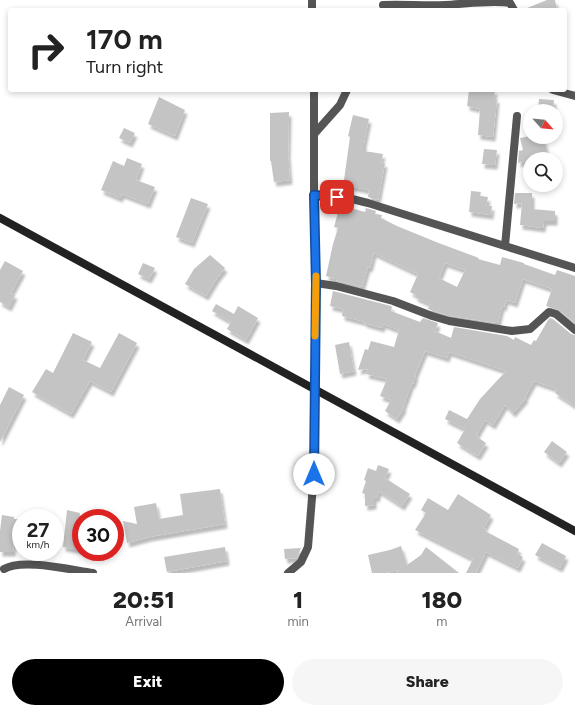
<!DOCTYPE html>
<html lang="en">
<head>
<meta charset="utf-8">
<style>
	body { margin:0; font-family:Figtree,sans-serif; background:#f6f6f6; color:#222; height:100vh; display:flex; flex-direction:column; font-size:15px; white-space:nowrap }
	* { box-sizing:border-box; margin:0 }
	p { font-size:13px; color:#767676 }
	.icon { flex:none; width:22px; height:22px; fill:none; stroke:currentColor; stroke-width:2; stroke-linecap:round; stroke-linejoin:round }
	.map { position:relative; height:573px; overflow:hidden }
	.sheet { display:flex; flex-direction:column; background:#fff; flex:1 }
	.sheet>* { flex:none }
	.hud { position:absolute; left:8px; top:8px; width:559px; height:84px; border-radius:4px; box-shadow:0 2px 6px #0003; background:#fff; color:#222; overflow:hidden }
	.needle { width:26px; rotate:117deg }
	.controls { position:absolute; left:523px; top:104px; display:grid; gap:8px }
	.controls a { display:grid; place-items:center; width:40px; height:40px; border-radius:50%; background:#fff; box-shadow:0 2px 6px #0003; font-size:20px }
	.speed { position:absolute; left:12px; top:509px; display:flex; gap:8px; font-size:20px; font-weight:700; text-align:center }
	.speed>* { display:grid; place-content:center; width:52px; height:52px; border-radius:50%; background:#fff; box-shadow:0 2px 6px #0003; line-height:1 }
	.speed small { font-size:10px; font-weight:400 }
	.speed .limit { border:6px solid #d22; background:#fff; color:#111 }
	.pin { position:absolute; display:grid; place-items:center; width:34px; height:34px; color:#fff; margin:-17px; border-radius:8px; box-shadow:0 2px 6px #0006 }
	.me { position:absolute; width:44px; margin:-22px; rotate:0deg; stroke-linejoin:round; filter:drop-shadow(0 0 3px #0008) }
	.turn { display:flex; align-items:center; gap:14px; height:84px; padding:0 12px; font-size:18px }
	.turn .icon { width:52px; height:52px; stroke-width:2.5 }
	.turn b { display:block; font-size:28px; line-height:34px }
	.eta { display:flex; justify-content:space-evenly; align-items:center; height:68px; text-align:center }
	.eta b { font-size:24px; font-weight:800; line-height:28px }
	.primary-button { display:flex; gap:8px; margin-top:auto; padding:8px 12px }
	.primary-button a { flex:1; height:46px; border-radius:24px; background:#000; color:#fff; font-size:16px; font-weight:800; line-height:46px; text-align:center }
	.primary-button a+a { background:#f6f6f6; color:#222 }
	.map>svg:first-child { display:block }
</style>
</head>
<body>
<div class="map">
<svg width="575" height="573" viewBox="0 0 575 573">
	<defs>
		<filter id="shadow"><feDropShadow dx="2.5" dy="4.5" stdDeviation="1" flood-color="#0004"/></filter>
	</defs>
	<rect width="100%" height="100%" fill="#fff"/>
	<path fill="#c4c4c4" fill-rule="evenodd" filter="url(#shadow)" d="M547,0H555L557,10H522Z
		M469,90L481,92V90H495L494,98L497,99L493,137L478,135L480,109L467,106Z
		M159,97L185,110L175,136L148,124Z
		M539,99L554,100L553,111H538Z
		M289,112L288,155L290,180L274,182L271,161H270V113Z
		M353,115L369,119L364,143V151L383,154L381,162L385,163L378,200L368,197L369,190L348,186L349,181L344,180L350,137L348,136Z
		M124,128L135,133L130,143L119,138Z
		M530,136V137H543L548,155L518,163L519,151L523,150L520,138Z
		M484,149L497,150L495,165L482,164Z
		M127,158L142,164L136,180L155,187L148,204L122,194L120,198L101,190L113,161L124,166Z
		M471,191L481,192L480,196L488,197L486,206H492L491,215L469,212Z
		M515,193H532V209L555,211V221H544L543,228L520,225L522,203L514,204Z
		M191,198L208,204L192,243L176,237Z
		M340,205L365,212L366,208L376,211L375,214L382,215L381,218L397,226L436,242L479,258L478,259L500,265L502,257L524,263V264L555,275L557,270L575,276V323L559,310L546,306L552,289L523,279L515,303L506,300L504,307L502,306L498,323L450,316L428,309L430,304L415,297L416,295L410,292L418,274L374,253L370,268L368,267L362,287L336,280V279L326,276L333,244L338,228L334,227ZM445,263L465,270L457,287L439,278Z
		M210,255L225,268L217,278L206,296L185,284L194,269Z
		M5,261L23,271L11,293L15,295L9,307L0,302V270Z
		M143,263L155,268L149,279L138,274Z
		M333,291L391,306L392,307L391,311L420,322L423,318L438,323L435,331L451,338L454,327L507,336L514,340L515,337L531,345L534,340L536,341L548,320L550,318L553,319L571,334L575,335V406L555,393L557,389L534,381L525,397L526,398L513,413L505,405L493,425L485,420L476,436L486,443L478,456L457,443L465,429L445,419L449,410L467,419L480,399L506,371L449,352L447,358L425,351L415,375H416L413,384L412,383L403,407L404,408L397,419L385,411L391,400L380,396L387,379L366,374L368,369L358,370L365,349L368,350L371,341L394,347L399,330L383,324L382,328L364,323L365,322L342,316L343,309L330,306Z
		M216,304L234,314L238,306L258,318L246,340L227,329L231,322L212,311Z
		M73,333L92,342L83,360L100,368L119,333L137,343L111,392L90,381L71,414L32,392L46,369L53,373Z
		M349,342L354,371L340,374L335,345Z
		M9,387L24,395L0,442V405Z
		M552,441L567,452L559,463L544,452Z
		M378,465L389,469L385,478L410,494L402,506L379,491L377,498L374,497V505L365,506V494L362,493L366,481L364,480L368,468L376,471Z
		M220,489L225,524L149,537L127,543L123,521L137,524L134,507L156,503L159,519L183,515L180,494Z
		M458,494L491,515L484,528L486,529L485,531L519,549L517,554L523,557L518,568L486,552L476,573H466L473,559L415,530L426,513L421,510L428,498L448,510Z
		M67,510L80,513L78,528L81,529V550L63,547Z
		M2,515L14,517V519H21V535H14L13,552H0V531Z
		M542,543L566,556L560,568L535,555Z
		M401,546L407,565L421,555L426,547L459,573H396L398,570L386,573H372L368,555L390,550Z
		M225,547L227,561L167,572L164,557Z
		M301,548L297,558L285,559L284,549Z"/>
	<g fill="none" stroke-linecap="round" stroke-linejoin="round">
		<path stroke="#555" stroke-width="8" d="M312,0V10
			M383,5C403,4 424,6 445,5C466,4 491,0 510,3L514,10
			M553,90L575,96
			M315,133L340,105L347,90
			M314,195L348,198L368,203L575,268
			M505,246L517,116
			M316,283L336,286L393,301L432,316L449,321L512,331L530,329L549,312L556,314L575,330
			M4,569C22,558 71,570 93,573
			M288,573L301,562L308,547L314,473L316,283L314,195V90"/>
		<path stroke="#222" stroke-width="8" d="M0,218L575,531"/>
	</g>
	<g fill="none" stroke-linecap="round" stroke-linejoin="round">
		<g stroke="#114b97" stroke-width="10">
			<path id="route" d="M314,474L316,284L314,195L337,197"/>
		</g>
		<use href="#route" stroke="#1a73e8" stroke-width="7"/>
		<path stroke="#f59e0b" stroke-width="7" d="M315,336L316,276"/>
	</g>
</svg>
<div class="controls">
<a><svg class="needle" viewBox="-14 -14 28 28"><path d="M0-13l5 13h-10z" fill="#e53935"/><path d="M0 13l5-13h-10z" fill="#767676"/></svg></a>
<a><svg class="icon" aria-label="search" viewBox="0 0 24 24"><circle cx="10" cy="10" r="6"/><path d="M15 15l6 6"/></svg></a>
</div>
<div class="speed"><div>27<small>km/h</small></div><div class="limit">30</div></div>
<div class="pin" style="left:337px;top:197px;background:#d93025"><svg class="icon" aria-label="arrive" viewBox="0 0 24 24"><path d="M6 21V4h12l-3 4 3 4H6"/></svg></div>
<svg class="me" style="left:314px;top:474px" viewBox="-20 -20 40 40"><circle r="19" fill="#fff"/><path d="M0-13L10 11 0 6-10 11z" fill="#1a73e8"/></svg>
<div class="hud">
<div class="turn"><svg class="icon" aria-label="right" viewBox="0 0 24 24"><path d="M7 20v-9h11M14 6l5 5-5 5"/></svg><div><b>170 m</b>Turn right</div></div>
</div>
</div>
<section class="sheet">
<div class="eta">
<div><b>20:51</b><p>Arrival</p></div>
<div><b>1</b><p>min</p></div>
<div><b>180</b><p>m</p></div>
</div>
<div class="primary-button"><a>Exit</a><a>Share</a></div>
</section>
</body>
</html>
